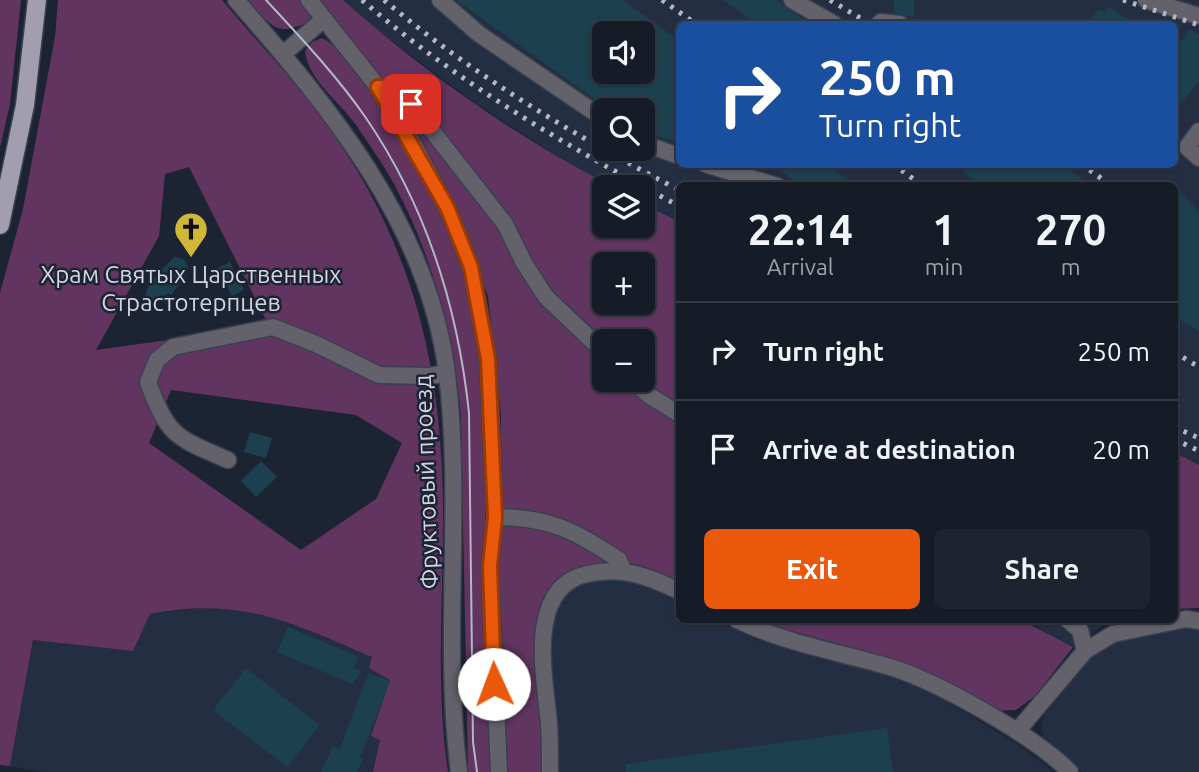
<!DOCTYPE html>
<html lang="en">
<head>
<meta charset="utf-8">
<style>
	body { margin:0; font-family:Ubuntu,sans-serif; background:#1e242f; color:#f1f3f6; height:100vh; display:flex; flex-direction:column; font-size:26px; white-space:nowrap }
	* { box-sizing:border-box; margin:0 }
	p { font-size:23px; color:#9da1a7 }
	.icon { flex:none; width:38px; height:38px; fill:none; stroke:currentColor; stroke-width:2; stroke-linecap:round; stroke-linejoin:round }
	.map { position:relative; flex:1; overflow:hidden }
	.details { position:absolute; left:676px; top:182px; width:502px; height:441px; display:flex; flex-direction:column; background:#151b27; border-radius:10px; box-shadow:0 2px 5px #0004,0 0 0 2px #343944 }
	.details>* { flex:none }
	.guide { position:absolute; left:676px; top:21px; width:502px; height:147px; border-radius:10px; box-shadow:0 2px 5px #0004,0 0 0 2px #343944; background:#1a4fa0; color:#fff; overflow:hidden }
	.controls { position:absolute; left:592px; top:21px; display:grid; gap:14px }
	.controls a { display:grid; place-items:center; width:63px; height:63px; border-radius:10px; background:#151b27; box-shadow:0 2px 5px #0004,0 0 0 2px #343944; font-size:35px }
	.pin { position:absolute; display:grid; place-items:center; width:60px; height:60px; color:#fff; margin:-30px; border-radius:14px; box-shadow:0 4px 10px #0006 }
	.me { position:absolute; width:77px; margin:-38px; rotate:358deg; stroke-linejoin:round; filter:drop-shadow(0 0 5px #0008) }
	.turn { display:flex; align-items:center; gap:24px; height:147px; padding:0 28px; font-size:32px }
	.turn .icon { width:91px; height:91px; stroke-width:2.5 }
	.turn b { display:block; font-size:49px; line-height:60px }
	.eta { display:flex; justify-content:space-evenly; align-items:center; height:119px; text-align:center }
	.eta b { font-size:42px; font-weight:700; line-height:49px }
	.primary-button { display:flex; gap:14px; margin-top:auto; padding:14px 28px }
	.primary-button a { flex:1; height:80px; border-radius:10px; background:#ea580c; color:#fff; font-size:28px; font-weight:700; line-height:80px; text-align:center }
	.primary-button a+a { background:#1e242f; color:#f1f3f6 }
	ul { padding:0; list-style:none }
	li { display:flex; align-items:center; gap:21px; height:98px; padding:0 28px; border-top:2px solid #343944 }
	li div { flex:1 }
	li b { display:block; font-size:26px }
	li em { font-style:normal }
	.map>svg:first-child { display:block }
</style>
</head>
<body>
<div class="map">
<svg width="1199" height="772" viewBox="0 0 1199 772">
	<rect width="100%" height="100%" fill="#1c2434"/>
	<path fill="#242e43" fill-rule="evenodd" d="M343,0H1199V465L1174,452V186H679V222L642,203V187H613L577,169L475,103L377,30ZM679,24H1174V164H679ZM604,33H642V72H604ZM604,110H642V149H604Z
		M627,578L679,600V620H716L757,640L892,677L933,693L1017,744L1054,772H559L552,656L554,625L560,604L565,590L583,580Z
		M218,606L289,621L372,657L391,680L371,736L380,739L373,772H41L10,766L33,640L133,651L150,614Z
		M1199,617V772H1082L1045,740L1041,728L1044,715L1094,654L1115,639Z
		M1021,620H1117L1107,622L1073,647Z"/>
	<path fill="#613560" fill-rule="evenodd" d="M0,0H21L10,104L0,148Z
		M58,0H222C257,42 296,81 328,126C411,243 441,359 443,503C444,592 435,683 448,772H373L380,740L371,736L390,680L369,668L372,657C291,622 240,596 150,614L133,651L33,640L10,766L0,765V293L23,209L55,37ZM189,167L266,320L262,327L96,350L159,236L165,174ZM171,390L356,415L402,443L376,499L301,550L149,443Z
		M247,0H343C424,72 517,138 613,187H604V226H642V203L679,222V582C646,564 625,558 588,565C514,578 537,671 541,724C542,740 541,756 541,772H505L498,566L501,414L488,296L451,199L421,141L392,94L330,14C281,31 284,42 247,0ZM604,264H642V303H604ZM604,341H642V380H604Z
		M322,38C352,54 373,96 391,124C419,170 449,218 463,271C489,366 485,462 485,560C485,631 487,702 491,772H468L461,415C454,336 432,255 394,184C383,164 369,144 356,125C340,102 308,80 305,51L312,42Z
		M1174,452L1199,465V608L1174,609Z
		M754,620H1021L1073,647L1035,696L1016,710L995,711L895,660Z"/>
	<path fill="#1d404f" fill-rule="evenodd" d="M456,0H623L679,41V142L645,133L642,110H610ZM604,33H642V72H604Z
		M723,0H776L810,24H757Z
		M894,0H914V17L894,13Z
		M1109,7L1135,24H1085L1100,9L1105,12Z
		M1190,29L1199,34V81L1182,102L1174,96V37L1181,42Z
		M771,164H825L856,186H802Z
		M953,164H1062L1091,186H982Z
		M1174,186L1199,212V331L1174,316Z
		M174,257L184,259L188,267L185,277L171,295L168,293L154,307L143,300L151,281Z
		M230,262L244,290L232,296L218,268Z
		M250,432L272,438L266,458L244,452Z
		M261,461L277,477L256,497L241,481Z
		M288,627L359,657L354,668L362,671L352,684L277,652Z
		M246,668L320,725L287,767L213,710Z
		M368,673L390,681L360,758L363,759L357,772H321L333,746L340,749Z
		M887,728L893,772H626L625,764Z"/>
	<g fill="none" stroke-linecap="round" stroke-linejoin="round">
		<g stroke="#394050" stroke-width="19">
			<path id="minor" d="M236,0C330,108 429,226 447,374C463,506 442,640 459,772
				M309,0L378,87L415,147L447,207L471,267L488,359L495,517L490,566L499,772
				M440,0L479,34L604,119
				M792,0L834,24
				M1146,0L1199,16
				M879,24L881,22L900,24
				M283,54L324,19
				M378,87L394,88L411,104L505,224L524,263L546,297L604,352
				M1199,131L1187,147L1199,158
				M642,143L679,156
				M705,164L777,186
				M632,380L650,396L679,414
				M228,460C177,438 168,437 148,382L157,360L173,347L273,327L316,344L379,375L430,376L447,373
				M495,517C549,517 576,531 619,560L623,570
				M737,620C785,643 839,652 890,667C939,682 1034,736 1070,772
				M1068,620L1080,630L1085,651
				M1018,730L1085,651L1113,634L1186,619L1199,621
				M550,772C550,756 550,740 549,724C545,679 525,587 587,574C621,566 648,576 679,591"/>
		</g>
		<g stroke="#394050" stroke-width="21">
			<path id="major" d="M0,225L25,105L37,0"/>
		</g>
		<use href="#minor" stroke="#63616a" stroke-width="16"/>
		<use href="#major" stroke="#a29eb0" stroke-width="18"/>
		<path stroke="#b3b8c4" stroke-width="2" d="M266,0C301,38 337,76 366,118C426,206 458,309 469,413L473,742L477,772"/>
		<path stroke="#b3b8c4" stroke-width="5" stroke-dasharray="3.5 7" stroke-linecap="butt" d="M362,0C458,83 568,147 679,206
			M384,0C474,76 575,136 679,190
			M662,0L696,24
			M830,0L870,24
			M1123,0L1199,25
			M893,164L923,186
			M1081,164L1112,186
			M1174,352L1199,367
			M1174,427L1199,438
			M1174,439L1199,451"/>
	</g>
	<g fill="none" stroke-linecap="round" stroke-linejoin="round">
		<g stroke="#983908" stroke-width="18">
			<path id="route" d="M411,104L394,88L378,87L447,207L471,267L488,359L495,517L490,566L494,684"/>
		</g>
		<use href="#route" stroke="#ea580c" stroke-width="12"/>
	</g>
	<defs>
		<g id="church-pin" transform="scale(1.75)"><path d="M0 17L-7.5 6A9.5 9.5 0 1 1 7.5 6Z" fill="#cfb837" stroke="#1c2434"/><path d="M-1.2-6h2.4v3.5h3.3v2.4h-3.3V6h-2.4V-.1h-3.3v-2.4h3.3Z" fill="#111"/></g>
	</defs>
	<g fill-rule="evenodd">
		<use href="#church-pin" x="191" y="229"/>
	</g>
	<g text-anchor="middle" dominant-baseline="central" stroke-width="5" stroke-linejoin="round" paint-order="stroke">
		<g font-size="24" fill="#d0d5e0" stroke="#1c2434">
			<text x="191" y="274">Храм Святых Царственных<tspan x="191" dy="28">Страстотерпцев</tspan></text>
		</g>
		<g font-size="24" fill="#d0d5e0" stroke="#1c2434">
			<text transform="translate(426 482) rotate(-92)">Фруктовый проезд</text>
		</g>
	</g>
</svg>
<div class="controls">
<a><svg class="icon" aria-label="sound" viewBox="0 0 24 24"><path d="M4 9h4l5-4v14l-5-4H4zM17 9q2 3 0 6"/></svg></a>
<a><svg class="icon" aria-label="search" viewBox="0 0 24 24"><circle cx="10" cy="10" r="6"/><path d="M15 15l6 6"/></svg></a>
<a><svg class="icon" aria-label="layers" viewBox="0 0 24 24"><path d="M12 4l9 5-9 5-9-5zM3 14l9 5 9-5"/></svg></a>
<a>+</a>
<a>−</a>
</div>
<div class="pin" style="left:411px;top:104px;background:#d93025"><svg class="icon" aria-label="arrive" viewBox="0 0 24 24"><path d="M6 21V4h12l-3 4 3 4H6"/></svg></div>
<svg class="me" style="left:494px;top:684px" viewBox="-20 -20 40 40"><circle r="19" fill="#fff"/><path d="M0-13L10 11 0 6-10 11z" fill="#ea580c"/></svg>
<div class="guide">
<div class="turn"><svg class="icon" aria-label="right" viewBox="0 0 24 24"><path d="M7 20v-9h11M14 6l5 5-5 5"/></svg><div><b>250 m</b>Turn right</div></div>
</div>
<section class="details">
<div class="eta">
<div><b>22:14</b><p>Arrival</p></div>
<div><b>1</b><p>min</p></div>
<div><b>270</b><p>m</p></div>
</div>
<ul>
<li><svg class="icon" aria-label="right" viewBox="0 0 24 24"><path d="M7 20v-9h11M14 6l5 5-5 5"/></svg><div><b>Turn right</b></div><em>250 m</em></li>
<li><svg class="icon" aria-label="arrive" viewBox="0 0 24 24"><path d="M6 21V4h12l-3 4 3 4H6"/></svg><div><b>Arrive at destination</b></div><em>20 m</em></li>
</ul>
<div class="primary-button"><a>Exit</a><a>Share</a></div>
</section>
</div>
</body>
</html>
